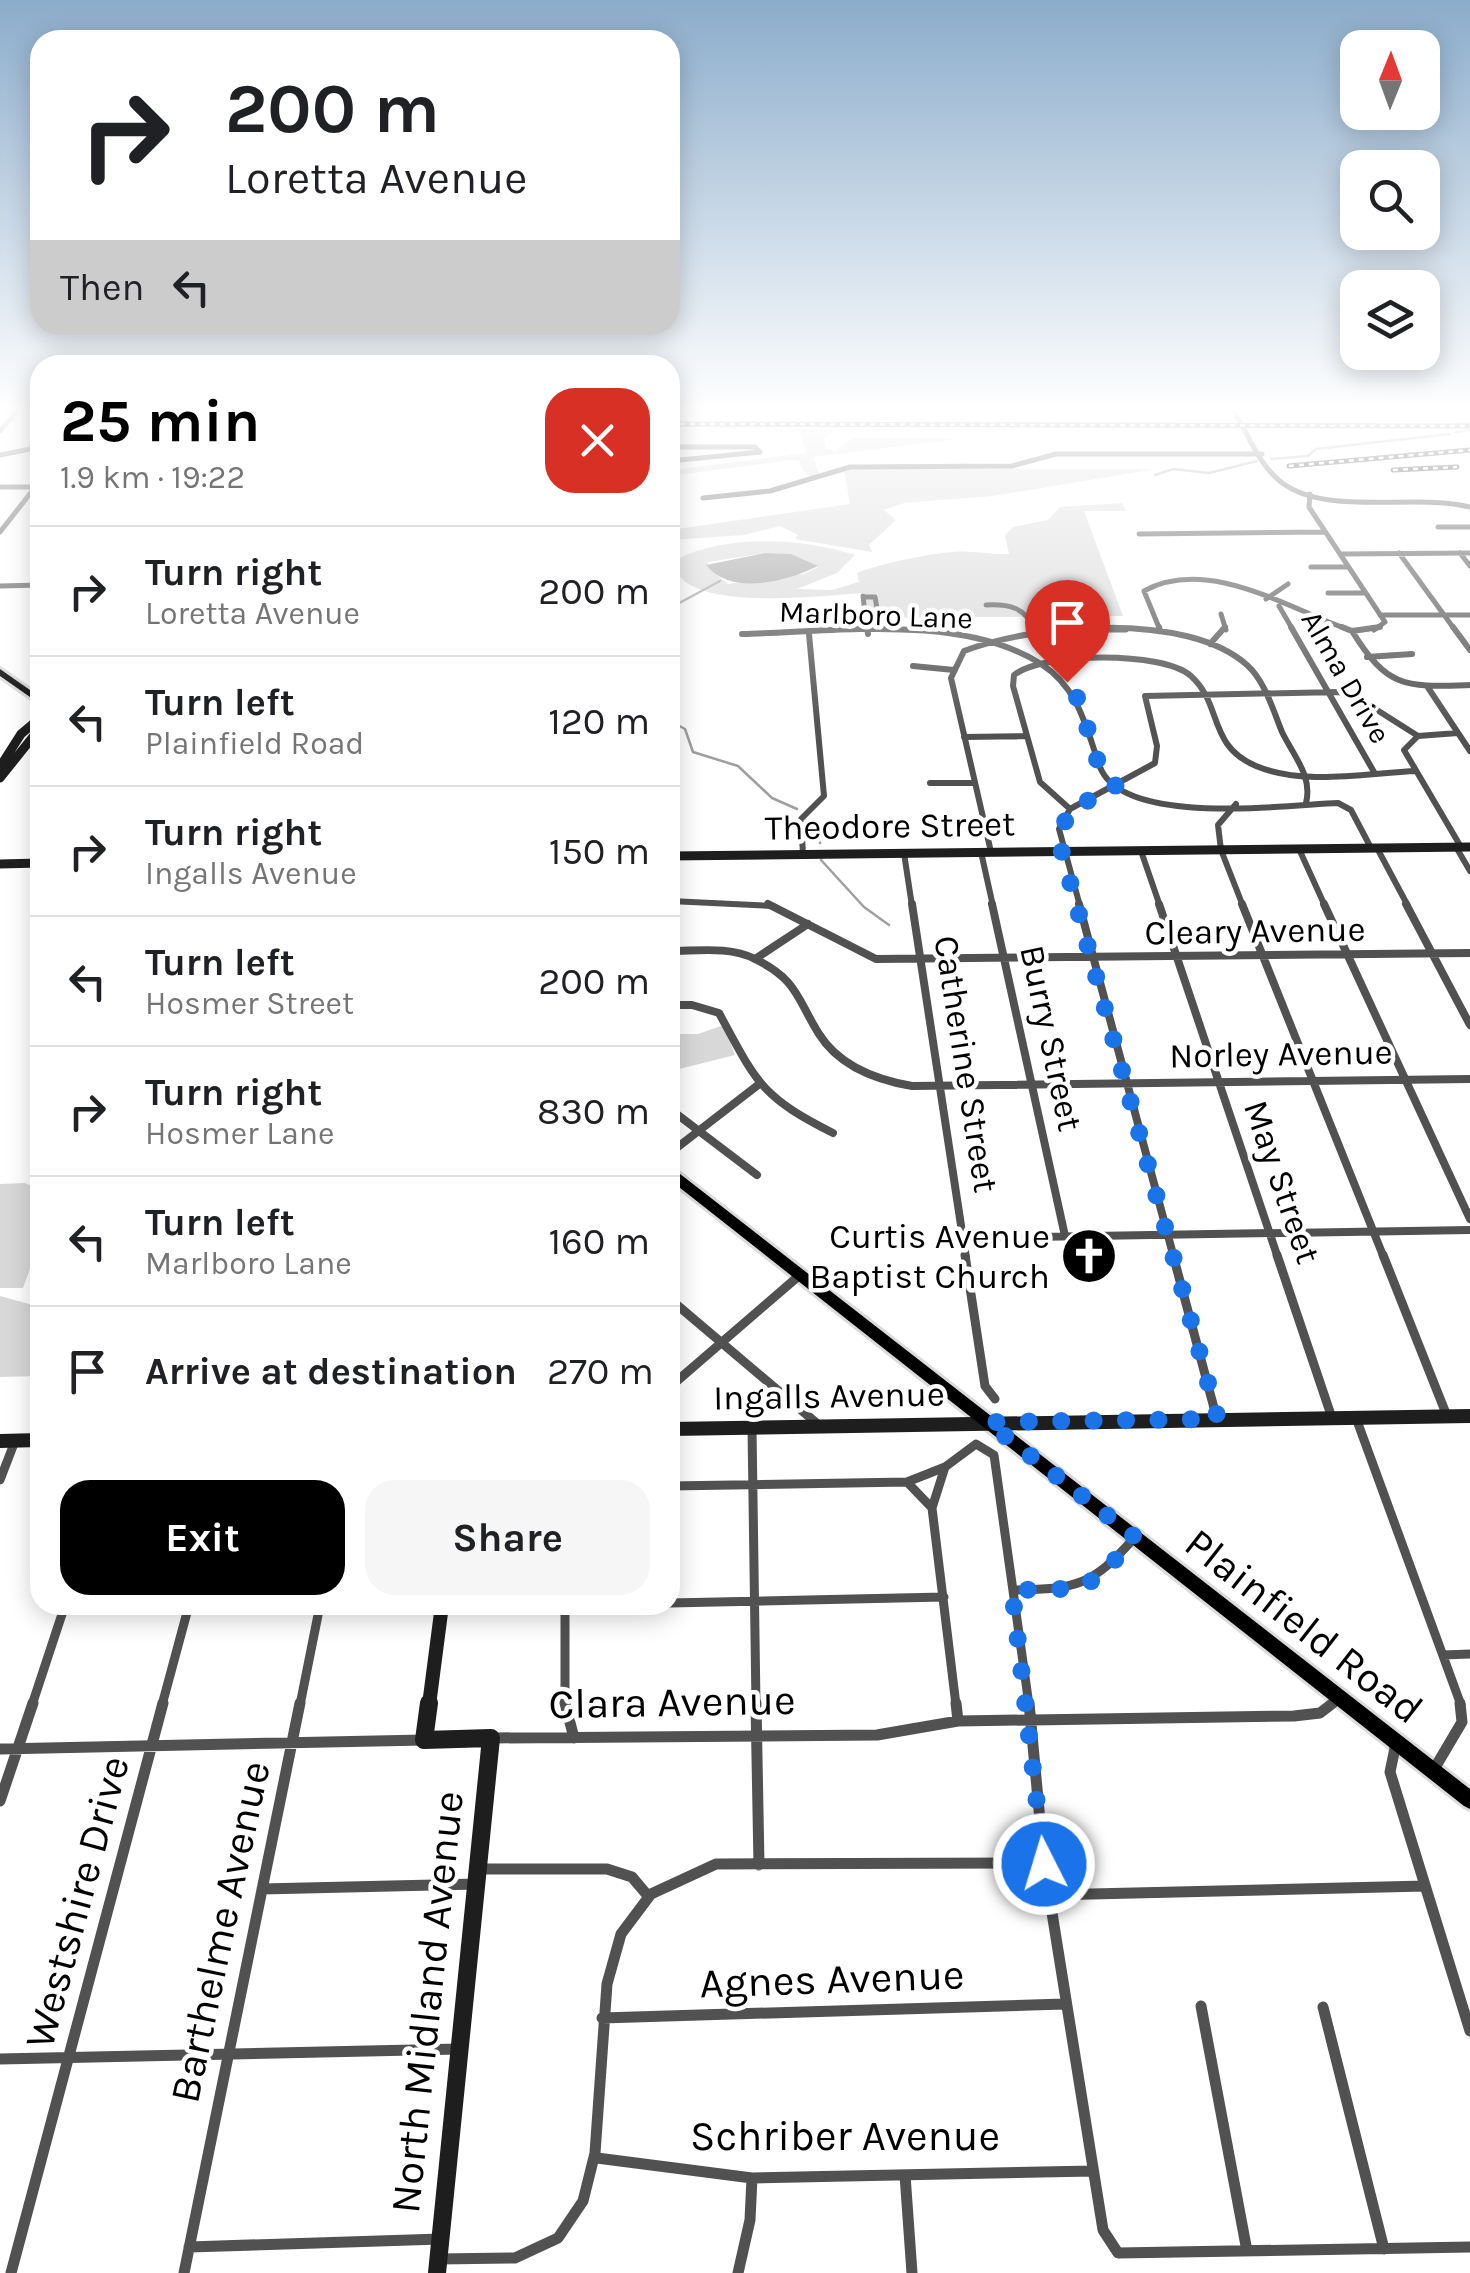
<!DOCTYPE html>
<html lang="en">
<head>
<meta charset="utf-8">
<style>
	body { margin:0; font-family:Karla,sans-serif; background:#f6f6f6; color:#202124; height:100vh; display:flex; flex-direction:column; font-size:38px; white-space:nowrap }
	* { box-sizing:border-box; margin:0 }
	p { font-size:32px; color:#757577 }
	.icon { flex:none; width:55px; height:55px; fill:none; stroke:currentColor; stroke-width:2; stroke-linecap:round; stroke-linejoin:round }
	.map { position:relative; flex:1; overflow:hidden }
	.panel { position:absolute; left:30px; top:355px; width:650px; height:1260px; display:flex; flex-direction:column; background:#fff; border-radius:30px; box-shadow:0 5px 25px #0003 }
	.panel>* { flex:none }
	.guide { position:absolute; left:30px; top:30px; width:650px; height:305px; border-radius:30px; box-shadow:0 5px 25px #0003; background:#fff; color:#202124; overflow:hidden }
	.needle { width:65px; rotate:1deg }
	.buttons { position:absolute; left:1340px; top:30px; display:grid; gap:20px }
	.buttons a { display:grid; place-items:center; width:100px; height:100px; border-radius:20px; background:#fff; box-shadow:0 5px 25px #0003; font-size:50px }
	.pin { position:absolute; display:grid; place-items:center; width:85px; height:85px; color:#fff; margin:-102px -42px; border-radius:50% 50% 50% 0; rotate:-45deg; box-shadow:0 0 10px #0007 }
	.pin .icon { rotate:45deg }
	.me { position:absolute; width:110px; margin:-55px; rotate:355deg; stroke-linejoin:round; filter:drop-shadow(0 0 8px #0008) }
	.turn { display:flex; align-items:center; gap:35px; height:210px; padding:0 30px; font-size:45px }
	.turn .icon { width:130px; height:130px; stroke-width:2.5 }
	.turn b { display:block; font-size:70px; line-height:85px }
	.then { display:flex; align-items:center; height:95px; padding:0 30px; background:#0003; gap:20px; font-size:38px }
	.round { display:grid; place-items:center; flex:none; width:105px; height:105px; border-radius:30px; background:#f6f6f6 }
	.overview { display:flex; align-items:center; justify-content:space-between; height:170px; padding:0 30px }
	h1 { font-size:60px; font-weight:700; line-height:75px; color:#000 }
	.action { display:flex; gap:20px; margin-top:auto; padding:20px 30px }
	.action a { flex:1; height:115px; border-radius:30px; background:#000; color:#fff; font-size:40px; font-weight:700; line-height:115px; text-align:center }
	.action a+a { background:#f6f6f6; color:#202124 }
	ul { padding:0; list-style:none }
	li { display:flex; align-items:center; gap:30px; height:130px; padding:0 30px; border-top:2px solid #e0e0e0 }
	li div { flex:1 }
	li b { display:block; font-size:38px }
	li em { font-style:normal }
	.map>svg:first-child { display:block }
</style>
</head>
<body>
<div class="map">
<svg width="1470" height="2273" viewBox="0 0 1470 2273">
	<rect width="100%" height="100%" fill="#fff"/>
	<path fill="#d8d8d8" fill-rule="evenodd" d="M670,426L835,429L824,439L826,448L835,451L853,438L958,439L813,457L820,475L813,478L802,470L799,461L790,460L670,476V470L806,453L800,431Z
		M844,469H1156L993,496L904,503L884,510L896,520L869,545L872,552L795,539L798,535L780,526L744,535L670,540V530L850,504Z
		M1122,503L1126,511H1084L1123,616L868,618L864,593C825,595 690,613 675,568L677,559C727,534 803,538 855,555L837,573L797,589L832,590L859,582L857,573C879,564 927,554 952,552C970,550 990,555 1009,554L1005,535L1013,527L1048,520L1060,507ZM765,553L791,554L818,567L804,574L728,584L707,567L708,562Z
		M724,1025L735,1055L679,1069L670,1063V1034H698Z
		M25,1183L40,1190V1242L23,1288H0V1184Z
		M0,1296L40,1307V1376L0,1377Z"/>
	<path fill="#9f9f9f" d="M765,553L791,554L818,566C786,582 730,596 706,565Z"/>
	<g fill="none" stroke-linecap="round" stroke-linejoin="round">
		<path stroke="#9f9f9f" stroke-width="2.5" d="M1456,432L1470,430
			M1271,459L1308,456L1316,449L1450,434
			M1155,475L1173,469L1209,473L1257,461
			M670,608L720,581
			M670,721L685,729L693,752L738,766L772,798L797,809
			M814,820L820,843
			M821,860L864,907L889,925"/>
		<g stroke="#dbdbdb" stroke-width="6">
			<path id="primary" d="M0,669L40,697V704L0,676Z
				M670,1168L675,1170L1470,1789V1809L1464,1806L670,1180Z"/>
		</g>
		<path stroke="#515151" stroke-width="5" d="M1234,411C1248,434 1259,465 1281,482C1326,517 1414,493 1470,507
			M0,431L17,411
			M670,447H755L760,452
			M0,455L40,447
			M670,461L760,452
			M0,487H35
			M1310,494L1309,507L1385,622L1374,630
			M703,498L770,491L850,467L1012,466L1056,454H1262
			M1438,527H1470
			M0,532L40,481
			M1139,534L1325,532
			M1399,553L1455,630
			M1460,553L1470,566
			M1340,554L1470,553
			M1311,567H1348
			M0,586L40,585
			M1328,593H1365
			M863,596L867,630
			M863,597H875L878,614H865
			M1266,599L1288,584
			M986,605C1009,604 1026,607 1034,630
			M1279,606L1293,630
			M1221,614L1226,630
			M1380,615H1470
			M1062,630H1126
			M1160,630L1144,591C1207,556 1288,608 1349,630"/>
		<path stroke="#515151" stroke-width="6" d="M867,627L868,634
			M1034,627L1035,632
			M1159,627L1160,631
			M1291,627L1374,772
			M1342,627L1352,631L1380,627
			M1453,627L1470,650
			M1352,631C1388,689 1405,687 1470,685
			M742,634C832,632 962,613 1041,664C1079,688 1086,728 1100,767C1123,827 1286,805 1338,803L1351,810L1371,848
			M1210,644L1225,627
			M1367,657L1412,654
			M913,666L954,670
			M1427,686L1470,751
			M1458,733L1418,736L1404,750L1461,847
			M964,737L1027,736
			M930,783H975
			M1236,804L1218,825L1221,850L1243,906
			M1070,809L1040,782L1013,686L1014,675C1042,652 1163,651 1191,676C1223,705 1207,745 1256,766C1304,786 1366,773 1416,771
			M1456,847L1470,871
			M1377,848L1408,906
			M1299,849L1325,906
			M1141,851L1160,906
			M981,852L993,906
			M991,852L951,678L964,651C1034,624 1187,611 1247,665C1265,681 1273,710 1282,732C1293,755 1313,776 1306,803
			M904,853L912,906
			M803,854L801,819L824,796L809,634
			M670,901L773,906
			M1080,906L1059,829L1070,809L1155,763L1157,746L1145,696L1338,692L1355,696L1418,736"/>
		<path stroke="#515151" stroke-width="8" d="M768,904L876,959L1470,953
			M912,904L966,1258
			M992,904L1065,1236
			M1079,904L1174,1258
			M1159,904L1278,1258
			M1242,904L1384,1258
			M1324,904L1470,1219
			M1406,904L1470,1025
			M670,951C698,951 730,946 755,959C798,980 797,999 819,1034C839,1066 877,1080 912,1086L1470,1079
			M755,959L808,924
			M670,1005H692L719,1013C757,1083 760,1096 833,1133
			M670,1109L757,1175
			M670,1153L758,1085
			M962,1238L1470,1230"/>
		<path stroke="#515151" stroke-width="9" d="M965,1255L985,1386L995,1399
			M1173,1255L1217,1419
			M1277,1255L1332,1418
			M1383,1255L1447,1416
			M670,1299L820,1426
			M670,1387L801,1274
			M1356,1418L1461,1705
			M752,1428L756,1705
			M0,1480L15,1441
			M907,1482L932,1508L956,1705
			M670,1486L907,1482L945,1467L976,1444L994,1455L1029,1705
			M932,1508L945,1467
			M1013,1590C1077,1589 1092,1586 1135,1537
			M670,1603L944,1597
			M565,1605V1705
			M1443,1655L1470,1654
			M32,1705L65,1605
			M162,1705L189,1605
			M300,1705L320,1605
			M1330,1705L1338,1699"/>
		<path stroke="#515151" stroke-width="11" d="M565,1703L574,1738
			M756,1703L759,1865
			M956,1703L958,1721
			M1029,1703L1044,1863L1103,2230L1118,2253L1470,2247
			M494,1738L877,1735L958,1721L1294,1716L1320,1713L1333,1703
			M1396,1743L1390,1772L1470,2031
			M0,1749L424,1740
			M1433,1771L1462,1722L1460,1703
			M0,1801L33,1703
			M478,1869H607L632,1877L648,1896
			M262,1889L477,1884
			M1049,1895L1425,1886
			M1201,2006L1247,2251
			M1323,2007L1384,2249
			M602,2018L1064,2004
			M0,2059L459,2049
			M597,2158L752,2178L1093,2171
			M905,2175L912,2273
			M189,2247L441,2239
			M439,2259L515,2258L558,2238L583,2201L595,2153L607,1984L621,1934L651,1894L716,1864L1044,1863
			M11,2273L163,1703
			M184,2273L300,1703
			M738,2273L750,2220L752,2178"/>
		<path stroke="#1e1e1e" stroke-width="9" d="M0,767L21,734L40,718
			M0,778L40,728
			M670,856L1470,847
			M0,864L40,863"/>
		<path stroke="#1e1e1e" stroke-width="14" d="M670,1429L1470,1416
			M0,1441L40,1440
			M429,1705L442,1605"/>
		<path stroke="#1e1e1e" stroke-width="18" d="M429,1703L424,1740L491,1738L437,2273"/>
		<use href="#primary" fill="#000" fill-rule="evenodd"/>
		<g stroke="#000" stroke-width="5">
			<path id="rail" d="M670,424L1470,426
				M1289,466L1470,450
				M1393,470L1457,467"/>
		</g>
		<use href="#rail" stroke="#fff" stroke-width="2.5" stroke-dasharray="5" stroke-linecap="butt"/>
	</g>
	<linearGradient id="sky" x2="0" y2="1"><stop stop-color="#8baccb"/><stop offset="0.56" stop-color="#fff"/><stop offset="1" stop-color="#fff" stop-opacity="0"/></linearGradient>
	<rect width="1470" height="730" fill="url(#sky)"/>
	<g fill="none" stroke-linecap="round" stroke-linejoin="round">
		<path stroke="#1a73e8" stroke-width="18" stroke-dasharray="0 32.4" d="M1044,1864L1012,1590C1088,1588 1085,1596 1135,1537L987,1422L1218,1419L1058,838L1070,810L1116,786C1086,763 1092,711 1067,682"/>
	</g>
	<defs>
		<g id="church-disc" transform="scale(2.875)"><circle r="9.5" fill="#000" stroke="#fff"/><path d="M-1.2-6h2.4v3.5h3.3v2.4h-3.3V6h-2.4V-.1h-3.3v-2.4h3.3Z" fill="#fff"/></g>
	</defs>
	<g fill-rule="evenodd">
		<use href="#church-disc" x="1089" y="1256"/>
	</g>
	<g text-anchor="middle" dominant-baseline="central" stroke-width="9" stroke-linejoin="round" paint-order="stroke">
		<g font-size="30" fill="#000" stroke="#fff">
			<text transform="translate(876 615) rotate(2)">Marlboro Lane</text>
			<text transform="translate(1346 677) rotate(60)">Alma Drive</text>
		</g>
		<g font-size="35" fill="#000" stroke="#fff">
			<text transform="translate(890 826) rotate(-1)">Theodore Street</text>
			<text transform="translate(1255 931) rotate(-1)">Cleary Avenue</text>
			<text transform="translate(1051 1038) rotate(78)">Burry Street</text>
			<text transform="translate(1281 1054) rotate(-1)">Norley Avenue</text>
			<text transform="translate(966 1064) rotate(81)">Catherine Street</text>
			<text transform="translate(1282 1182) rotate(71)">May Street</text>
			<text transform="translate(829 1396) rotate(-1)">Ingalls Avenue</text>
		</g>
		<g font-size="35" fill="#000" stroke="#fff" text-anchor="end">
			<text x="1050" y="1236">Curtis Avenue<tspan x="1050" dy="40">Baptist Church</tspan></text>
		</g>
		<g font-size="42" fill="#000" stroke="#fff">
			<text transform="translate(1304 1626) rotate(38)">Plainfield Road</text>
			<text transform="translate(672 1702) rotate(-1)">Clara Avenue</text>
			<text transform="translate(77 1902) rotate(-75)">Westshire Drive</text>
			<text transform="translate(220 1932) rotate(-78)">Barthelme Avenue</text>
			<text transform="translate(832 1979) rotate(-2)">Agnes Avenue</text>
			<text transform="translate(427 2002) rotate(-84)">North Midland Avenue</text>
			<text x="845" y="2136">Schriber Avenue</text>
		</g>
	</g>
</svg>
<div class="buttons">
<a><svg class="needle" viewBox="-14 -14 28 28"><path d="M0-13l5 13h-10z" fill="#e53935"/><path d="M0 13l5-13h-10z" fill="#757577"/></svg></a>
<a><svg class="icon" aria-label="search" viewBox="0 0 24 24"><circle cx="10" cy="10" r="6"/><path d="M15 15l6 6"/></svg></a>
<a><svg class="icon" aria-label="layers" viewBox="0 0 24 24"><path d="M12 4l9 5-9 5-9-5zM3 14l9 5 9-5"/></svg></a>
</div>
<div class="pin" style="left:1067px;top:682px;background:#d93025"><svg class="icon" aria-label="arrive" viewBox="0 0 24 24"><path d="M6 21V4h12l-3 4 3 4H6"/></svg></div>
<svg class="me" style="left:1044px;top:1864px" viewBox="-20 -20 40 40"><circle r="17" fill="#1a73e8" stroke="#fff" stroke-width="3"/><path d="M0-11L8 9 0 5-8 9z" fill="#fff"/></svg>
<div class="guide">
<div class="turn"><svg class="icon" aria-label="right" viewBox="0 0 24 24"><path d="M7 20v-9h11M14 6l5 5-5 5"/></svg><div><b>200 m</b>Loretta Avenue</div></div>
<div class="then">Then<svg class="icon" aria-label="left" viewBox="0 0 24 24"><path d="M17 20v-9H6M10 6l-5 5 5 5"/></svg></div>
</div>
<section class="panel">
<div class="overview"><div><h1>25 min</h1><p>1.9 km · 19:22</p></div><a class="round" style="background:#d93025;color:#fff"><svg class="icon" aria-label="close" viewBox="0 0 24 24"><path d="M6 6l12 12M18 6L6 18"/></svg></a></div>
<ul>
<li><svg class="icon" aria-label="right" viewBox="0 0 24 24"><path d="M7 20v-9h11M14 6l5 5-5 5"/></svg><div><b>Turn right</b><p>Loretta Avenue</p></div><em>200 m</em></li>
<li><svg class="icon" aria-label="left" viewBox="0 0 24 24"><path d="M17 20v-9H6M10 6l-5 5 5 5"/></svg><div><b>Turn left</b><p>Plainfield Road</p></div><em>120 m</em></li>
<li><svg class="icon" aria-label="right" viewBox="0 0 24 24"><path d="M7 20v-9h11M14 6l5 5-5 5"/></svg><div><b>Turn right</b><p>Ingalls Avenue</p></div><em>150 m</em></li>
<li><svg class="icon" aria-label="left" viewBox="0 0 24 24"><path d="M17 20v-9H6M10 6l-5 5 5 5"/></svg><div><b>Turn left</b><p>Hosmer Street</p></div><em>200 m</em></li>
<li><svg class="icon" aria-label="right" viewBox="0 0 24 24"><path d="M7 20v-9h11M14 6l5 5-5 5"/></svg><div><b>Turn right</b><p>Hosmer Lane</p></div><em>830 m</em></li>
<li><svg class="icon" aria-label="left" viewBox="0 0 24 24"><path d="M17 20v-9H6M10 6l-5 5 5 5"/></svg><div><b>Turn left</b><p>Marlboro Lane</p></div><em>160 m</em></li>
<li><svg class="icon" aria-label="arrive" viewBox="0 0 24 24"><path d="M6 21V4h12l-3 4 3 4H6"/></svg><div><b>Arrive at destination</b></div><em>270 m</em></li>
</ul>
<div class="action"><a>Exit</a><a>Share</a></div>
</section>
</div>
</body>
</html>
